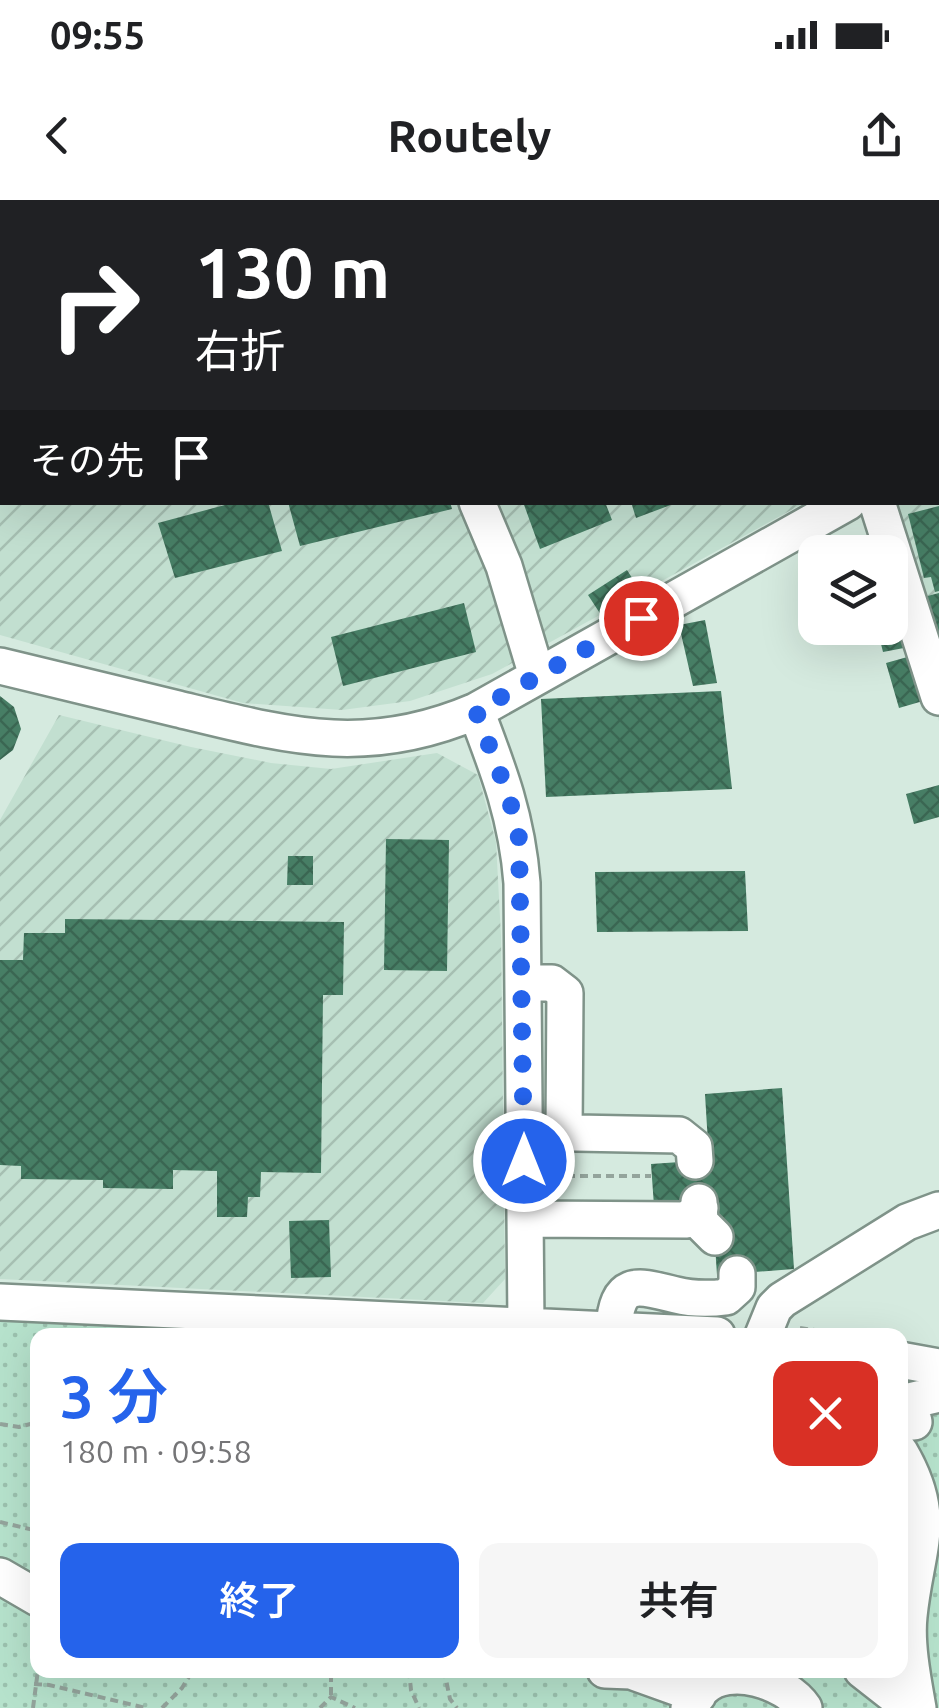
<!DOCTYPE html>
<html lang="ja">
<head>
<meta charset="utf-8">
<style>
	body { margin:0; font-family:Ubuntu,"Noto Sans JP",sans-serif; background:#f6f6f6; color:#202124; height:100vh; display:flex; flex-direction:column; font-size:38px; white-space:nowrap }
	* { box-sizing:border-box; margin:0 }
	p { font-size:32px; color:#757577 }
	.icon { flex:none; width:55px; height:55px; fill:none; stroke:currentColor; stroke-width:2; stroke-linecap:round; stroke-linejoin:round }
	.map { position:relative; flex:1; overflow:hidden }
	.panel { position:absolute; left:30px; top:1128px; width:878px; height:350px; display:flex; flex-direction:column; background:#fff; border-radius:20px; box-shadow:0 10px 40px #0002 }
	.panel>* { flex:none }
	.guide { position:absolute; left:0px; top:0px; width:940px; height:305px; box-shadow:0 10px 40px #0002; background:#202124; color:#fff; overflow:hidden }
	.controls { position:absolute; left:798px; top:335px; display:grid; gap:20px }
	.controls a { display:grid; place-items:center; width:110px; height:110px; border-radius:20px; background:#fff; box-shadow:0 10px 40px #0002; font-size:50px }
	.pin { position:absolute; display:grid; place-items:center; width:85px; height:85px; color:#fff; margin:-42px; border:5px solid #fff; border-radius:50%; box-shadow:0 2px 10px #0007 }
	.me { position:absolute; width:110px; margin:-55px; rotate:0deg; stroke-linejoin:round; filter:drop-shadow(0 0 8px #0008) }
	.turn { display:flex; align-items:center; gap:35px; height:210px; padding:0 30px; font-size:45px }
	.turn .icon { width:130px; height:130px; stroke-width:2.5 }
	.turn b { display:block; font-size:70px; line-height:85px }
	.then { display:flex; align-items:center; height:95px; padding:0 30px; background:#0003; gap:20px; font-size:38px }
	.round { display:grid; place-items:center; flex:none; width:105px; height:105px; border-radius:20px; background:#f6f6f6 }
	.overview { display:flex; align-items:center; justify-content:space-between; height:170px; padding:0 30px }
	h1 { font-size:60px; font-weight:600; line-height:75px; color:#2563eb }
	.action { display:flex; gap:20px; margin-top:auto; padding:20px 30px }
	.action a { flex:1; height:115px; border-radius:20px; background:#2563eb; color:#fff; font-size:40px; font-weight:600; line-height:115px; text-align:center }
	.action a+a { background:#f6f6f6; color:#202124 }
	.status { display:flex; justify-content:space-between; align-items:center; height:70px; padding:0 50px; background:#fff; direction:ltr }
	.status svg { height:28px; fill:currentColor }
	header { display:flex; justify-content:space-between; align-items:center; height:130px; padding:0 30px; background:#fff; font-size:45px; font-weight:600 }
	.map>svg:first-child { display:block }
</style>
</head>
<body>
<div class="status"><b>09:55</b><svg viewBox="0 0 49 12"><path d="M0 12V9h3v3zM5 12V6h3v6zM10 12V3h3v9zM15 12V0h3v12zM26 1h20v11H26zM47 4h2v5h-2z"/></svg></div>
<header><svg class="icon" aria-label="back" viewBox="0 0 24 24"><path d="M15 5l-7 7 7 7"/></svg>Routely<svg class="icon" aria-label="share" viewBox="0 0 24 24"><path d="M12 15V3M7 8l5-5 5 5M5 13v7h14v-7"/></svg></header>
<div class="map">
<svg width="939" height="1508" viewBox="0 0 939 1508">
	<defs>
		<pattern id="industrial-furrows" width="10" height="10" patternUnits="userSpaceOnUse" patternTransform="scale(2.5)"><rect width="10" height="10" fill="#c2dfd0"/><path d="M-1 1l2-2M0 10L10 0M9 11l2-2" fill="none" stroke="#a6bfb2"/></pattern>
		<pattern id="park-dots" width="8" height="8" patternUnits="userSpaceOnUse" patternTransform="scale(2.5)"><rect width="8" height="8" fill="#b6e2cc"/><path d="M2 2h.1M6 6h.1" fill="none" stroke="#9bc1ae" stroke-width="1.8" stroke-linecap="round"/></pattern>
		<pattern id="building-cross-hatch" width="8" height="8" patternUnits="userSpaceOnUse" patternTransform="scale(2.5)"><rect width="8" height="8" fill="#477e65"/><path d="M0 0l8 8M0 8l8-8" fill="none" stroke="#3a6652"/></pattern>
	</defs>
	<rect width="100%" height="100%" fill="#d5eadf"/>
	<path fill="url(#industrial-furrows)" d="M0,0L659,2H2V302L804,303L492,474L410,501L342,510L243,503L0,435Z
		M938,264H939V521L877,303L938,302Z
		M59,515L191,547L271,563L331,569L437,553L478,575L496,642L501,736L505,1079L483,1103L0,1079V620Z"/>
	<path fill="url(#park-dots)" d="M0,1115L406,1135H38V1470H900V1178L939,1183V1508H0Z"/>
	<path fill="url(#building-cross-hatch)" d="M236,302H268L282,351L175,378L158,323Z
		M288,302H450L452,309L300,346Z
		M523,302H605L612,320L540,349Z
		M631,302H676V303L636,318Z
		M939,306V391L935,392L931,377L924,378L908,314Z
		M627,370L641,392L601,415L588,395Z
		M890,378L909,447L883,452L877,428H890Z
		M939,393V462L920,398Z
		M464,403L476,452L343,486L331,437Z
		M705,420L717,483L693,486L679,425Z
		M911,456L923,501L899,508L886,463Z
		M721,491L732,589L546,597L541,499Z
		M0,496L14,507L21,529L13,550L0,560Z
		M939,585V617L914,624L906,594Z
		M386,639L449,640L447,771L384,770Z
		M288,656H313V685H287Z
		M745,671L748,731L597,732L595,672Z
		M65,719L344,722L343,795H323L321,973L261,972L260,997H248L247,1017H217V971L173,970V989L103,988V980L21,979V966L0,965V760H23L24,733H65Z
		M782,888L794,1069L717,1075L712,1001L654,1006L651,964L709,960L705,894Z
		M329,1020L331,1077L291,1078L289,1021Z"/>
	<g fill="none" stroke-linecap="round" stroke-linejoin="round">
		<g stroke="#7f9389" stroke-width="40">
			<path id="minor" d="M676,0V2
				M938,258L939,257
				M477,302L504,366L537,476
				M877,302L939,497
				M0,466C59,480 119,495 178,509C289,536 366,558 476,511L848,302
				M476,511C499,571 517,618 522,683L526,1125
				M523,783H552L565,793L564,933
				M524,932L679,935L694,947L695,961
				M699,1002L700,1022L715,1037
				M525,1019L687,1020L700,1008
				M0,1102L717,1135
				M614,1128C617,1077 639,1086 676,1095C692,1099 710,1099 726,1097L737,1087V1074
				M763,1135L774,1108L782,1100L907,1022L939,1010
				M900,1160L939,1167
				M914,1222L909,1201L939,1194
				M900,1252C939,1319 916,1346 909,1416C906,1444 913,1480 918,1508
				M0,1376L38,1398
				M605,1470L631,1471L698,1495
				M862,1470L899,1499L917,1503
				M689,1508C693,1502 697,1493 703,1488C729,1463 786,1481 804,1508"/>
		</g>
		<path stroke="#94a49c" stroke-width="4" stroke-dasharray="8 5" stroke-linecap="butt" d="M554,976H651
			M800,1128L850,1135
			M0,1224L19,1227L38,1222
			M0,1322L38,1331
			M409,1470L411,1490L419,1508
			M444,1470L450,1499L457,1508
			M34,1484L49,1485L146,1508
			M331,1495V1470
			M33,1508L38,1470
			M162,1508L182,1488L193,1470
			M320,1508L331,1497L355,1508"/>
		<use href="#minor" stroke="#fff" stroke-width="35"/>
	</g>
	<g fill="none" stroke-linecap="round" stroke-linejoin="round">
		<path stroke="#2563eb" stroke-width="18" stroke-dasharray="0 32.4" d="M524,961L519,638L509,597L476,511L641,418"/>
	</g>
</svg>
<div class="controls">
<a><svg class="icon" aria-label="layers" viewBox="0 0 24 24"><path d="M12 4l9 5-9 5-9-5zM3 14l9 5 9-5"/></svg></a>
</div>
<div class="pin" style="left:641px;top:418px;background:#d93025"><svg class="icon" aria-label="arrive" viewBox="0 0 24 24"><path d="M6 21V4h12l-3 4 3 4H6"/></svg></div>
<svg class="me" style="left:524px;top:961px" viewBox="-20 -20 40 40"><circle r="17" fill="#2563eb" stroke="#fff" stroke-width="3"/><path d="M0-11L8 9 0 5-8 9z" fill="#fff"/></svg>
<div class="guide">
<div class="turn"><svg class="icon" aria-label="right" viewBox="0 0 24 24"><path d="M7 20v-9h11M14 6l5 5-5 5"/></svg><div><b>130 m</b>右折</div></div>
<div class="then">その先<svg class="icon" aria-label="arrive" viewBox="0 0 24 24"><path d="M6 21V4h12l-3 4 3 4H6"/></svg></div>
</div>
<section class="panel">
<div class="overview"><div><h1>3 分</h1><p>180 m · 09:58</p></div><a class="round" style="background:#d93025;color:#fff"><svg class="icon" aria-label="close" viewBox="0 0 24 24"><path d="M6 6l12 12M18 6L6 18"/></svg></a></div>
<div class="action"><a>終了</a><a>共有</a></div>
</section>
</div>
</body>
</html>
